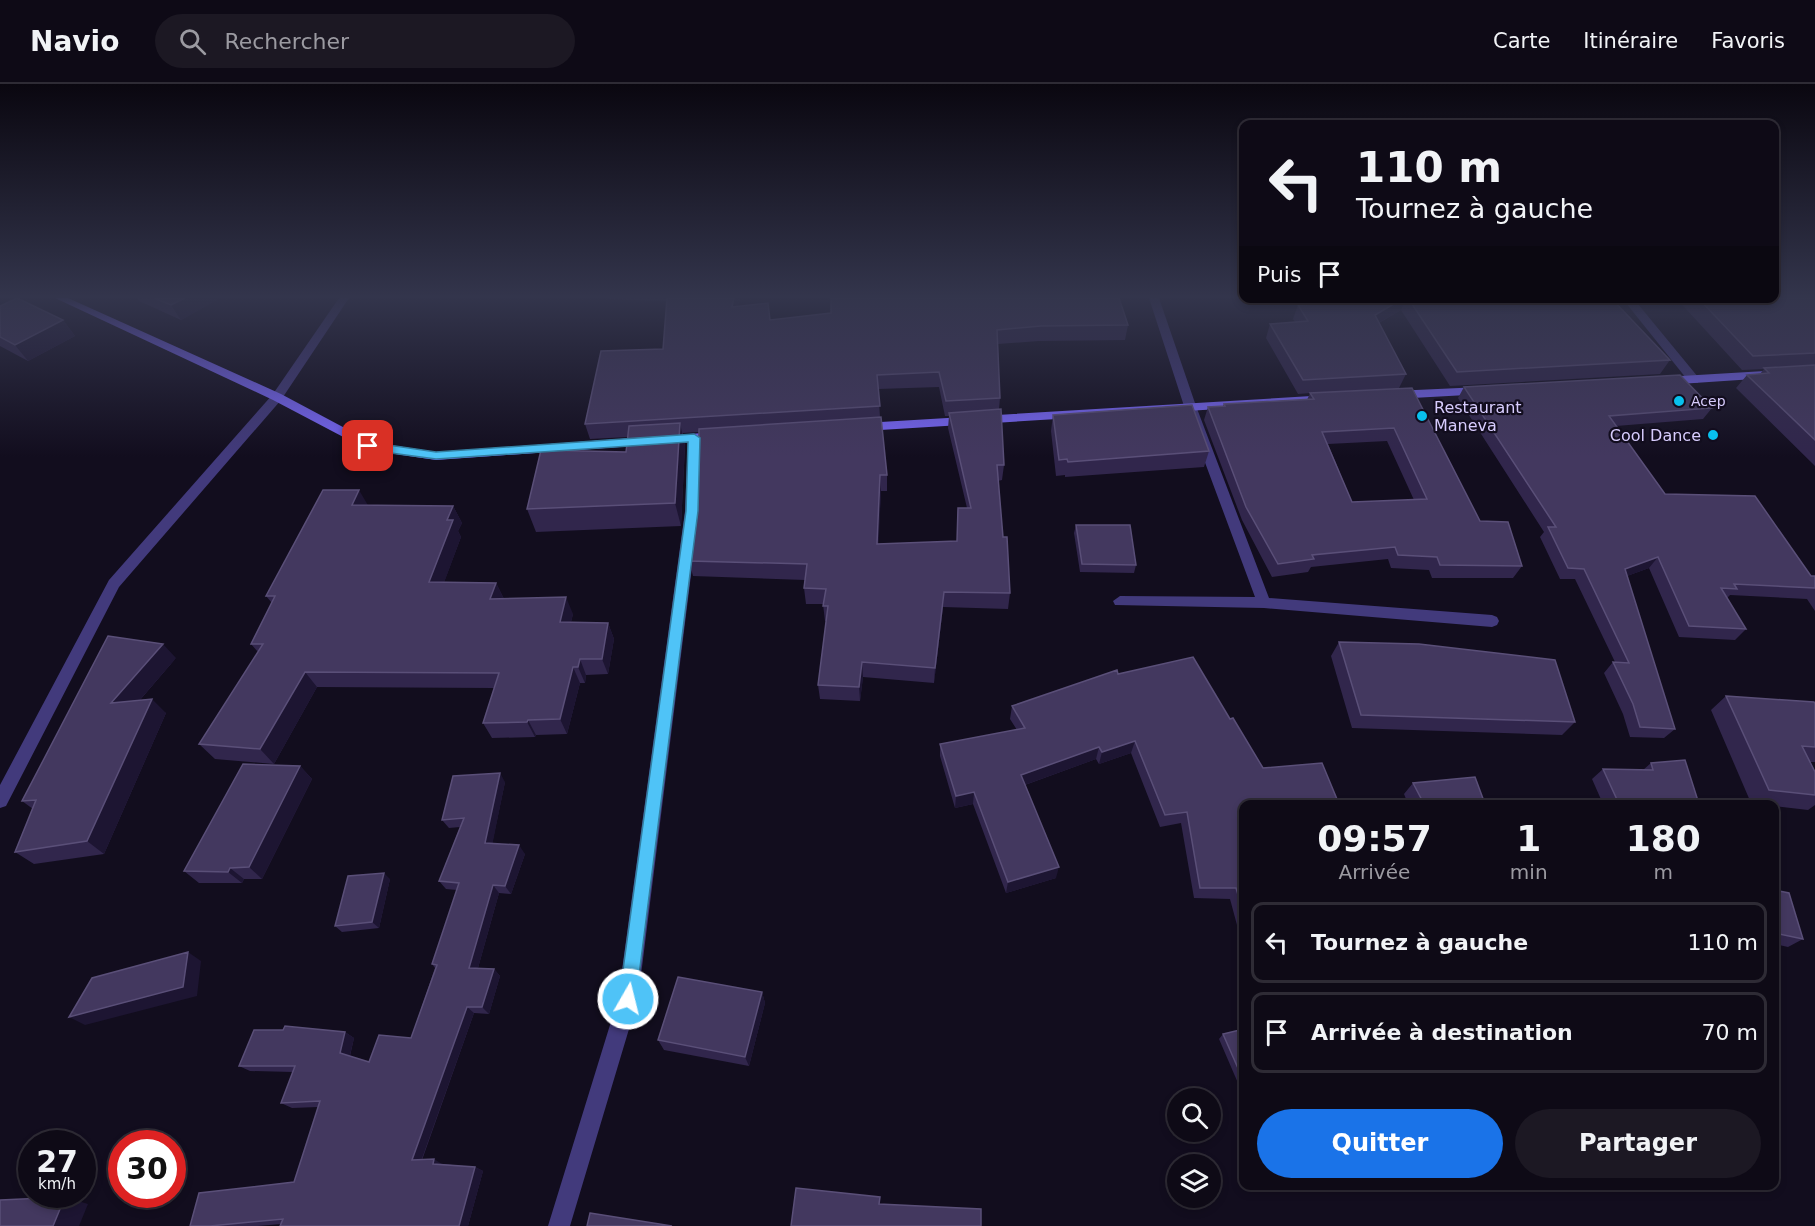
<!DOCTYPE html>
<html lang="fr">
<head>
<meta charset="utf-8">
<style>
	body { margin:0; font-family:"DejaVu Sans",sans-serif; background:#1c1823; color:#f1f3f6; height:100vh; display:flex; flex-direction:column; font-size:22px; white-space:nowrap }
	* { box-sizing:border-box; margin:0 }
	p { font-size:20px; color:#9b9aa1 }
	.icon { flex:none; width:33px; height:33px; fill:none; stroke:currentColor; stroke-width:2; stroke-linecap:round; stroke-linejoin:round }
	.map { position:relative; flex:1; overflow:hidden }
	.sheet { position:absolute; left:1239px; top:716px; width:540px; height:390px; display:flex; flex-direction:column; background:#0e0a16; border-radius:12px; box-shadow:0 3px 9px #0003,0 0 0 2px #2e2b35 }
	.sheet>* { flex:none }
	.hud { position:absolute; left:1239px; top:36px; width:540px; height:183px; border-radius:12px; box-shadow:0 3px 9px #0003,0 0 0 2px #2e2b35; background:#0e0a16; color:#f1f3f6; overflow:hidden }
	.buttons { position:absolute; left:1167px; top:1004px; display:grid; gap:12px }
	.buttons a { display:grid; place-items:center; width:54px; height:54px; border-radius:50%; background:#0e0a16; box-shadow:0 3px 9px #0003,0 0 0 2px #2e2b35; font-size:30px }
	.speed { position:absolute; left:18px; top:1046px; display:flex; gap:12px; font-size:30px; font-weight:700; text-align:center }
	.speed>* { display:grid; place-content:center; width:78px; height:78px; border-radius:50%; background:#0e0a16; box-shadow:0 3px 9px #0003,0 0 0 2px #2e2b35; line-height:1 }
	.speed small { font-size:15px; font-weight:400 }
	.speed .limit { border:9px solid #d22; background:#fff; color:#111 }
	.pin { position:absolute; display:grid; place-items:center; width:51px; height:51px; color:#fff; margin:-26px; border-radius:12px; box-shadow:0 3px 9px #0006 }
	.me { position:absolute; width:66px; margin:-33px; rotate:8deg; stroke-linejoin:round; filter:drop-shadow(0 0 4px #0008) }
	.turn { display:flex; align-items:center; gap:21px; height:126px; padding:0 18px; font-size:27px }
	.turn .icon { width:78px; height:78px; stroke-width:2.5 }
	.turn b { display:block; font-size:42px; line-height:51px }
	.then { display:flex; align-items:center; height:57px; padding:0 18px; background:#0003; gap:12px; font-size:22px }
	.eta { display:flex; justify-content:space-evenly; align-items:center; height:102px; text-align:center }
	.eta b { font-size:36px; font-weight:600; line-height:42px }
	.cta { display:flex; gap:12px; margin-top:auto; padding:12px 18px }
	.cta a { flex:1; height:69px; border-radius:36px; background:#1a73e8; color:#fff; font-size:24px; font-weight:600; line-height:69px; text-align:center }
	.cta a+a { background:#1c1823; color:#f1f3f6 }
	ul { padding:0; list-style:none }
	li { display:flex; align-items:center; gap:18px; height:81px; margin:0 12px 9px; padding:0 6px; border:3px solid #2e2b35; border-radius:12px }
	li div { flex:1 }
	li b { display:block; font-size:22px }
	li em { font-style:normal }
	header { display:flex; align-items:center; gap:36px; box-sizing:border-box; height:84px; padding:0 30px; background:#0e0a16; border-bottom:2px solid #2e2b35 }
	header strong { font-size:28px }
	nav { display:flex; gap:33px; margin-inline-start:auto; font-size:21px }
	.search { width:420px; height:54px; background:#1c1823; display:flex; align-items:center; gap:15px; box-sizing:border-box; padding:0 21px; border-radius:33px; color:#9b9aa1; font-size:22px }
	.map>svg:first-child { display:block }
</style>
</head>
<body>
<header>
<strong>Navio</strong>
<div class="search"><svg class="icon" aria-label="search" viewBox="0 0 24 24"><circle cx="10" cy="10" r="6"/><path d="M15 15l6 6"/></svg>Rechercher</div>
<nav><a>Carte</a><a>Itinéraire</a><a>Favoris</a></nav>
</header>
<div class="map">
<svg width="1815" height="1142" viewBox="0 0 1815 1142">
	<rect width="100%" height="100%" fill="#120d1e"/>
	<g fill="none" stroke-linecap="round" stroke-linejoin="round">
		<path fill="#423a7c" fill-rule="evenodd" d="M339,214H349L281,316L119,503L6,722L0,724V701L109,496L273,310Z
			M1149,214H1159L1196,322L1269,514L1492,531L1497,533L1499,537L1497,541L1492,543L1264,524L1115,521L1113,517L1120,512L1255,513L1184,322Z
			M1622,214H1633L1698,293V299H1690Z
			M694,350L700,354L699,427L638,915L570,1142H548L618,915L685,427L688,354Z"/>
		<path fill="#7967fa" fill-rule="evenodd" d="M55,214H68L281,310L371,358L436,368L717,348L723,352L717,356L436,376L368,366L273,316Z
			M1765,287L1771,291L1769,294L1664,301L1658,297L1664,293Z
			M1481,303L1487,307L1485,310L1394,315L1388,311L1394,307Z
			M1328,311L1334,315L1332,318L864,347L858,343L864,339Z"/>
	</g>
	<path fill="#31264c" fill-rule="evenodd" d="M136,214H220L181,236L139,217Z
		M608,214H740L738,222L770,236L1128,241L1125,256L1039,257L998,260L1000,314L999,325L1004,381L1002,396L998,397L1003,453L1010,509L1008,525L943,523L934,599L863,593L860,617L820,615L818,601L826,537H825L823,520H806L804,504L805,496L693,492L689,477L698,412L699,348L683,349L685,362L681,442L536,448L527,425L626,368L628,353L590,355L585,340L663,265L667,217L608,215ZM939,303L945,332H949L948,344L967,424H958L957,457L878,460L881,407H887V391L880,333L878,305Z
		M1297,214H1611L1670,276L1660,290L1450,302L1401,226L1379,239L1406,290L1399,304L1480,437L1522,482L1513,494H1432L1429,486L1391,484L1388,475L1311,483L1308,488L1272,493L1242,436L1204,336L1208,323L1223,322L1224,320L1307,316L1310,309L1298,310L1266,254L1270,240L1295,238L1293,235L1298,221H1301ZM1387,357L1414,416L1352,418L1328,360Z
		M1676,214H1815V382L1736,304L1747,291L1760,290L1764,285L1742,286Z
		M0,222L63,236L75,252L28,277L0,262Z
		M1464,303L1712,324L1703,335L1616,342L1665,410L1811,492H1815V527L1807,515L1730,511L1727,514L1746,545L1735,556L1679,553L1649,484L1627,492L1675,645L1664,654L1630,653L1623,630L1604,589L1613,578H1615L1575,495H1560L1540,453L1544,448L1458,314Z
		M1053,331L1209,367L1204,383L1065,393V391L1056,392L1051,347Z
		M368,421L453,422L462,439L458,447L461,453L444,498L496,499L504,515L573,530L571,538L608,539L614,555L608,590L586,591L585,599H580L567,650L536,651L535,653L492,654L483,639L494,604L317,603L274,680L215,675L199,660L258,568L251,560L272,519L266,512Z
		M1076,441L1136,481L1134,489L1080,488L1074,449Z
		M1339,558L1575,638L1562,651L1352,644L1331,572Z
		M176,574L140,616L166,629L104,770L34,780L15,768L33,725L22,717Z
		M1118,590L1244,720V867L1230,815L1194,814L1181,739L1160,743L1131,669L1099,680L1096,675L1025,701L1056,794L1006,809L973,720L955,724L940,672V660L1017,646L1010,635L1012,622Z
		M1726,612L1815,620V678H1810L1815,688V721L1808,726L1774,722V720L1751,719L1711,626Z
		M1651,679L1699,720H1603L1592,695L1603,685L1643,686Z
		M300,682L312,695L262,795H244L242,799H199L184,787Z
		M505,698L492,760L525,770L511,810L499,809L478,884L494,885L500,892L489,930L474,929L422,1076L442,1080L475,1083L483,1087L468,1142H280L281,1140L258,1142H190L294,1098L318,1023L292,1024L281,1019L293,988L250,987L239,982L345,948L354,954L350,972L369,978L411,954L435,884L432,880L457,806L446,805L439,797L460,743L449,744L442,736Z
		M1413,699L1485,720H1408L1404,710Z
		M390,795L379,844L342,848L335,842Z
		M1774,806L1803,855L1788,863L1774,860Z
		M762,908L765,919L749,982L664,966L658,956Z
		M1244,945V1013L1219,955L1223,950Z"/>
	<path fill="#1d1532" d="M185,214H220L181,236L171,221Z
		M734,214H740L734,237L732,223Z
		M1404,214H1406L1401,226L1369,244L1375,231Z
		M63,236L75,252L28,277L15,261Z
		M680,339L685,362L681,442L675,419Z
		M880,391L881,407L878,475L877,460Z
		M359,406L369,423L352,421Z
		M453,422L462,439L458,447L461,453L438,515L429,498L447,436Z
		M1658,473L1649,484L1616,496L1625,485Z
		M496,499L504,515H490Z
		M944,508L943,523L934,599L935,584Z
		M566,513L573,530L567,554L560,538Z
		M608,539L614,555L608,590L602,575Z
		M163,560L176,574L126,632L111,619Z
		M580,575L586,591L585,599L578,583Z
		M862,578L863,593L860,617L859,603Z
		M573,583L580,599L567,650L560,635Z
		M305,588L317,603L274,680L260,665Z
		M152,615L166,629L104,770L87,757Z
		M528,636L536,651L535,653L527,638Z
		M1135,657L1131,669L1099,680L1102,668Z
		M1099,663L1096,675L1019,703L1021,691Z
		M300,682L312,695L262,795L249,783Z
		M500,689L505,698L491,767L485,759Z
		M974,708L973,720L955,724L956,712Z
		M519,761L525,770L511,810L505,802Z
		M1059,783L1056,794L1006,809L1008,798Z
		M230,784L244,795L242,799L228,788Z
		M384,789L390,795L379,844L372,838Z
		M493,801L499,809L476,891L469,884Z
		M188,868L201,877L197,912L85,941L69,933Z
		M494,885L500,892L489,930L482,923Z
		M762,908L765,919L749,982L745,973Z
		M467,923L474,929L420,1080L412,1076Z
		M345,948L354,954L349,975L340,969Z
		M434,1075L442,1080H433Z
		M475,1083L483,1087L468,1142H459Z
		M65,1113L88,1120L79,1142H53Z"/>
	<path fill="#43385f" stroke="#5a4f78" stroke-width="1.5" fill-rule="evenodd" d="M17,214L63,236L15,261L0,253V222Z
		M154,214H185L171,221Z
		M667,214H734L732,223L768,219L770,236L831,229V214H1119L1128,241L1041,242L997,246L1000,314L946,317L939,288L877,291L880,322L585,340L601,267L663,265Z
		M1310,214H1404L1375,231L1406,290L1303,296L1270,240L1308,237L1298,221L1313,220Z
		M1408,214H1611L1670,276L1457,288Z
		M1698,214H1815V269L1753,272Z
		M1815,281V356L1747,291L1769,289L1764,284Z
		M1680,291L1712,324L1609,332L1665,410L1755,412L1811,492H1815V504L1734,500L1737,505L1721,504L1746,545L1689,542L1658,473L1625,485L1675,645L1640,643L1633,620L1613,578L1629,579L1584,485L1568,484L1548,443H1556L1464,303Z
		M1412,304L1480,437L1508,438L1522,482L1440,481L1437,473L1398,471L1395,463L1312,471L1314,475L1278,480L1246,423L1208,323L1225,322L1224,320L1314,315L1310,309ZM1394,344L1427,415L1352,418L1322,348Z
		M1192,321L1209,367L1068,378L1067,375L1059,376L1053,331Z
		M1001,325L1004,381H997L1003,453H1007L1010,509L944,508L935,584L862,578L859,603L818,601L828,522H823L826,505L804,504L807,480L689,477L698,412L699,345L881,333L887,391H880L877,460L957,457L958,424H971L949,329Z
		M680,339L675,419L527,425L541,366L626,368L629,342Z
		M323,406H359L352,421L453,422L447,436H453L429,498L496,499L490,515L566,513L560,538L608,539L602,575H580L578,583H573L560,635L528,636L527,638L483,639L499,589L305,588L260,665L199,660L263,560H251L275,512H266Z
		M1076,441H1130L1136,481L1082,480Z
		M108,552L163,560L111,619L152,615L87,757L15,768L36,716L22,717Z
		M1339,558L1419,560L1555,576L1575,638L1361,631Z
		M1193,573L1230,635L1233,634L1263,684L1322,679L1339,720H1244V831L1236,804H1200L1187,728L1165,731L1135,657L1102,668L1099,663L1021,691L1059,783L1008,798L974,708L956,712L940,660L1025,644L1012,622L1117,586L1118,590Z
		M1726,612L1814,618L1815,620V663L1802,662L1815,688V711L1769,706Z
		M1685,676L1699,720H1619L1603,685L1653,686L1651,679Z
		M243,680L300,682L249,783L230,784L228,788L184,787Z
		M500,689L485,759L519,761L505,802L493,801L469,884L494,885L482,923H467L412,1076L434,1075L433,1080L475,1083L459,1142H280L283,1135L210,1142H190L199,1109L294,1098L320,1017L281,1019L295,982H239L254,946H283L285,942L345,948L340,969L369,978L379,951L411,954L437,881L432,880L459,799L439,797L464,734L442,736L453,692Z
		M1475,693L1485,720H1424L1413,699Z
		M384,789L372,838L335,842L348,792Z
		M1774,806L1789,809L1803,855L1774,849Z
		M188,868L183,903L69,933L92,894Z
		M678,893L762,908L745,973L658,956Z
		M1244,945V998L1223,950Z
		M796,1104L880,1113L879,1120L981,1125V1142H791Z
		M65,1113L53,1142H0V1116Z
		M590,1129L672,1142H587Z"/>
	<linearGradient id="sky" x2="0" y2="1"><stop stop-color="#0a0710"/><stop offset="0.57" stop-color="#33354c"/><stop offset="1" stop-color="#33354c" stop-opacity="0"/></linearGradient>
	<rect width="1815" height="373" fill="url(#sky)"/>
	<path fill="#4fc3f7" stroke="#337fa1" stroke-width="1.5" d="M694,350L700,354L698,427L636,915L634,922L628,924L621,922L619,915L686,427L688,358L436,375L368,366L363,362L368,358L436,368Z"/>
	<g fill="#08c0ed" stroke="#120d1e" stroke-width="2">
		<circle cx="1679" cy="317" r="6"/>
		<circle cx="1422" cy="332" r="6"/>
		<circle cx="1713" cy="351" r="6"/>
	</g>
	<g text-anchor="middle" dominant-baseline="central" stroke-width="4.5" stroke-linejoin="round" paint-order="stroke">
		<g font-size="14" fill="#d7ccfd" stroke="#120d1e" text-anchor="start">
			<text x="1691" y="317">Acep</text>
		</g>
		<g font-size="16" fill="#d7ccfd" stroke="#120d1e" text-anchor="start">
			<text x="1434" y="323">Restaurant<tspan x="1434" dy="18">Maneva</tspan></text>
			<text x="1701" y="351" text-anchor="end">Cool Dance</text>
		</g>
	</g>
</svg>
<div class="buttons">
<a><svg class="icon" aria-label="search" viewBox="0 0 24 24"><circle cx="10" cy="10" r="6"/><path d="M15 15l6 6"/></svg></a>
<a><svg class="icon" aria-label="layers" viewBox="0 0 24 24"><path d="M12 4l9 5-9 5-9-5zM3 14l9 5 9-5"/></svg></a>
</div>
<div class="speed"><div>27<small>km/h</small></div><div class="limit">30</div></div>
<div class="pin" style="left:368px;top:362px;background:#d93025"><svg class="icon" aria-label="arrive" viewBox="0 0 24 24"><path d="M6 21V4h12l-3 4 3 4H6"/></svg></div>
<svg class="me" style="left:628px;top:915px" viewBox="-20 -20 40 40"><circle r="17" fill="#4fc3f7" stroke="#fff" stroke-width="3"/><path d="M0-11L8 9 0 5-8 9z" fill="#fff"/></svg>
<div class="hud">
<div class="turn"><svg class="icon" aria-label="left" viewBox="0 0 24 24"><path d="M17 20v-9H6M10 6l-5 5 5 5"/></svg><div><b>110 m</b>Tournez à gauche</div></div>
<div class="then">Puis<svg class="icon" aria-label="arrive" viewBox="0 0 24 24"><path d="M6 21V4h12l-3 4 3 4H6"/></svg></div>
</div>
<section class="sheet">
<div class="eta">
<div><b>09:57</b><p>Arrivée</p></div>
<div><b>1</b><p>min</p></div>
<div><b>180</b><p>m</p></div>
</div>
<ul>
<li><svg class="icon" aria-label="left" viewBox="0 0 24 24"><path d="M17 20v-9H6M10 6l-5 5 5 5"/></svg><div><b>Tournez à gauche</b></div><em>110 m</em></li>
<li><svg class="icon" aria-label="arrive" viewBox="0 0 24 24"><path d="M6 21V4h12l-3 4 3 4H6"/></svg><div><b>Arrivée à destination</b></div><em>70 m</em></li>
</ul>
<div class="cta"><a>Quitter</a><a>Partager</a></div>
</section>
</div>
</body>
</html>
